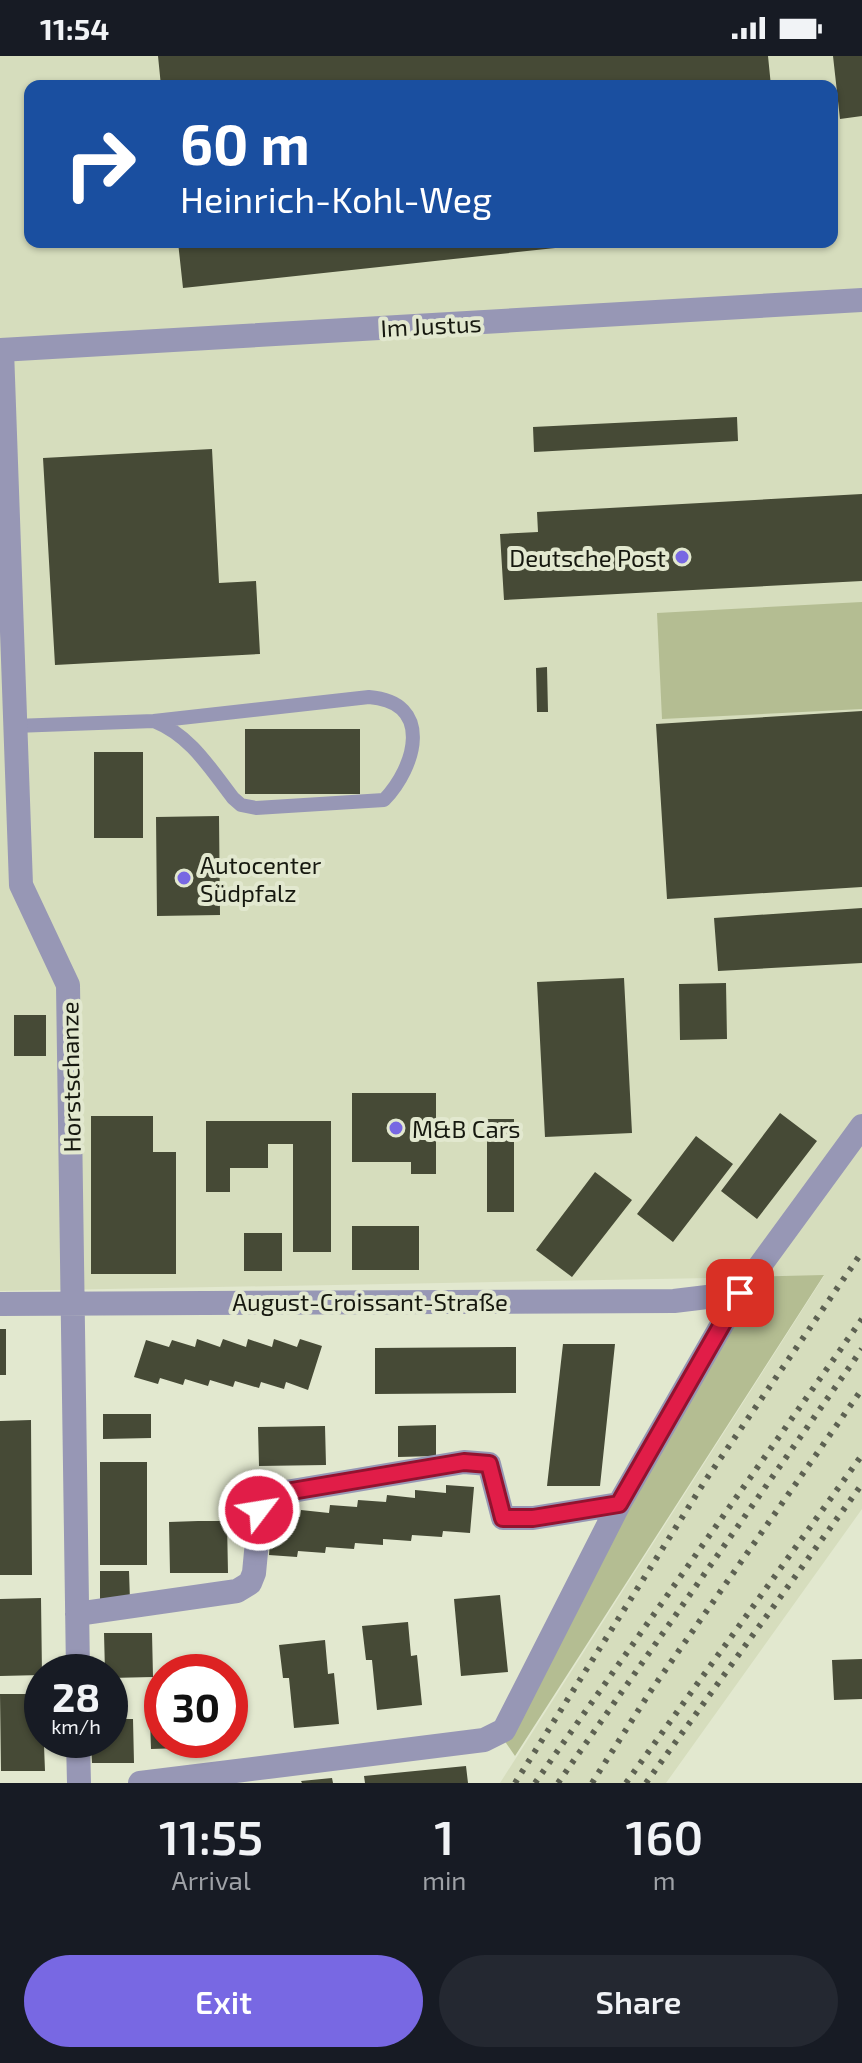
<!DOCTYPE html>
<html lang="en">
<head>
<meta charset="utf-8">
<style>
	body { margin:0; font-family:"Exo 2",sans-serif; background:#242831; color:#f1f3f6; height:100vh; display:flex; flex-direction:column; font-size:30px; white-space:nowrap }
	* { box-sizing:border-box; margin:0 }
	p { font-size:26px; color:#9ea1a6 }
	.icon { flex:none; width:44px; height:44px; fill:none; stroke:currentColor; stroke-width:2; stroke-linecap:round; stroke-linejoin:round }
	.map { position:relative; height:1727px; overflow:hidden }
	.panel { display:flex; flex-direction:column; background:#171b24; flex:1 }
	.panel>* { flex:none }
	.banner { position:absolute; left:24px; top:24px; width:814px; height:168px; border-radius:16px; box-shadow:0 2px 6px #0004; background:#1a4fa0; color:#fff; overflow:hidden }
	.speed { position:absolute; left:24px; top:1598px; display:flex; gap:16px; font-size:40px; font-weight:700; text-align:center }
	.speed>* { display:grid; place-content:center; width:104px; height:104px; border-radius:50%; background:#171b24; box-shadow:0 2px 6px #0004; line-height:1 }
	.speed small { font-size:20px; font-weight:400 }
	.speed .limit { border:12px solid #d22; background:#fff; color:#111 }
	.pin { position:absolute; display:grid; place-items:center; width:68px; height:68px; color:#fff; margin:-34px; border-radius:16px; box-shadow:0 4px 12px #0006 }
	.me { position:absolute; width:88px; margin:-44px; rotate:59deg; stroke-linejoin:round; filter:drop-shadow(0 0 6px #0008) }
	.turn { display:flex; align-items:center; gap:28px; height:168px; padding:0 24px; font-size:36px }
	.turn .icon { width:104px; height:104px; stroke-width:2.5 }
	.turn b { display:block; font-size:56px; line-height:68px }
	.eta { display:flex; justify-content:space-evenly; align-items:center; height:136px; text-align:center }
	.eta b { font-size:48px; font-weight:600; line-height:56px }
	.button { display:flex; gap:16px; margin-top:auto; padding:16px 24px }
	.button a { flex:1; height:92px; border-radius:48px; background:#7868e3; color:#fff; font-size:32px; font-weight:600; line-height:92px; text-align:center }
	.button a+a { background:#242831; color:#f1f3f6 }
	.status { display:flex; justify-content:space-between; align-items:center; height:56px; padding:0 40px; background:#171b24; direction:ltr }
	.status svg { height:22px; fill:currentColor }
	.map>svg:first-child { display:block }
</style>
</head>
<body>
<div class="status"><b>11:54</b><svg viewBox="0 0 49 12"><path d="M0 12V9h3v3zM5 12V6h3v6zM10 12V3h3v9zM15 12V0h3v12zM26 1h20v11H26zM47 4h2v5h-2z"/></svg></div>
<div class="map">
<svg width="862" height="1727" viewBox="0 0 862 1727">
	<rect width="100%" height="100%" fill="#e2e8cf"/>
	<path fill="#d6ddbd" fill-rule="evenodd" d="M0,0H862V1453L666,1727H500L824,1220L0,1235ZM30,30H832V186H30Z"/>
	<path fill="#b4bd92" d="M862,546V653L662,663L657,557Z
		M824,1219L515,1700L504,1684L734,1221Z"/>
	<path fill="#464a36" d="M158,0H768L771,30H161Z
		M833,0H862V60L840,63Z
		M178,186H593V188L183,232Z
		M737,361L738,385L534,396L533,371Z
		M212,393L219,527L256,525L260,598L55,609L43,402Z
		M862,438V525L504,544L500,478L538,476L537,456Z
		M547,611L548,656H537L536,612Z
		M862,655V831L667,843L656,668Z
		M245,673H360V738H245Z
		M94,696H143V782H94Z
		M219,760L220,859L157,860L156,761Z
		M862,852V907L718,915L714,862Z
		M624,922L632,1077L545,1081L537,926Z
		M726,927L727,983L680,984L679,928Z
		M14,959H46V1000H14Z
		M352,1037H436V1118H411V1106H352Z
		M780,1057L817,1085L757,1163L721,1135Z
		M91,1060H153V1096H176V1218H91Z
		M487,1063H514V1156H487Z
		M206,1065H331V1196H293V1088H268V1112H230V1136H206Z
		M696,1080L733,1108L673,1186L637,1158Z
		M595,1116L632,1144L572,1221L536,1194Z
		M352,1170H419V1214H352Z
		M244,1177H282V1215H244Z
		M0,1273H6V1319H0Z
		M197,1283L220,1291L223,1283L246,1291L248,1283L272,1291L274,1283L297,1291L300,1283L322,1290L308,1334L286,1326L284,1333L261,1326L259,1332L235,1325L233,1331L210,1324L208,1330L185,1323L183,1329L160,1322L158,1328L134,1321L146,1284L169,1291L172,1284L195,1291Z
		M563,1288H615L600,1430H547Z
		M516,1291V1337L375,1338V1292Z
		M103,1358H151V1382L103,1383Z
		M31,1364L32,1519H0V1365Z
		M436,1369V1400L398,1401V1370Z
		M325,1370L326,1409L259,1410L258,1371Z
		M100,1406H147V1509H100Z
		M446,1429L474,1431L470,1477L443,1475L442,1481L412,1479L411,1485L383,1483V1489L355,1487L354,1493L326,1491L325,1497L298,1495L297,1501L269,1499L272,1459L300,1461L301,1454L329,1457L330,1449L357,1451L358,1444L386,1446L387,1439L415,1442V1434L446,1437Z
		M198,1465H227L228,1517H170L169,1466Z
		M100,1515H129L130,1545H100Z
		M500,1539L508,1616L461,1620L454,1543Z
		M41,1542L42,1619L0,1620V1543Z
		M408,1566L411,1600L417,1599L422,1649L377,1654L372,1604H366L362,1570Z
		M104,1577H152L153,1621L110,1622V1616H105Z
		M325,1584L328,1618L334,1617L339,1668L294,1672L289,1622H283L279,1589Z
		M862,1603V1643L834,1644L832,1604Z
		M149,1637H162V1684H182L183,1692L151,1693Z
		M0,1638H42L45,1715H1Z
		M110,1663H133L134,1707H92L91,1684H110Z
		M466,1710L468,1727H365L364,1720Z
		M332,1722L333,1727H302L301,1725Z"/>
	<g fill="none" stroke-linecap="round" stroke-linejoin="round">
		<path stroke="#9797b5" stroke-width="14" d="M14,670L154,665C191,680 209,711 233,742L241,749L256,752L384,744C416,711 434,646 369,641L154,665"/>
		<path stroke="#9797b5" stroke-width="24" d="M0,294L862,244
			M2,294L21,829L68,929L78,1616
			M0,1248L674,1245L740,1237
			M77,1558L237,1535L250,1527L254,1517L261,1443L274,1438L464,1406L489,1408L503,1462H533L619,1448
			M78,1684L79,1727
			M140,1727L484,1684L504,1674L619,1448L740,1237L862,1070"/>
		<path stroke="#5d6152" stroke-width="6" stroke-dasharray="4 8" stroke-linecap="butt" d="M515,1727L705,1425L862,1196
			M535,1727L862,1263
			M558,1727L862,1293
			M592,1727L650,1636L862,1333
			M626,1727L862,1399
			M646,1727L862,1428"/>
	</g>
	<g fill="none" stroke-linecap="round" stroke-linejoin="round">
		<g stroke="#92132f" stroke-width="20">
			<path id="route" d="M259,1454L261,1443L274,1438L464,1406L489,1408L503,1462H533L619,1448L740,1237"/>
		</g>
		<use href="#route" stroke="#e11d48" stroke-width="14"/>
	</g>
	<g fill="#7868e3" stroke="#e2e8cf" stroke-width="3">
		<circle cx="682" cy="501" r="8"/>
		<circle cx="184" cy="822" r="8"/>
		<circle cx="396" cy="1072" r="8"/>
	</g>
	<g text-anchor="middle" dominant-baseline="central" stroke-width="8" stroke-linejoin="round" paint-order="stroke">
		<g font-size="24" fill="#16180f" stroke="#e2e8cf">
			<text transform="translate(431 269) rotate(-3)">Im Justus</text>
			<text transform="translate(70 1021) rotate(-91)">Horstschanze</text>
			<text x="370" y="1245">August-Croissant-Straße</text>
		</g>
		<g font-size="24" fill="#16180f" stroke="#e2e8cf" text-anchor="start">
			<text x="666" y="501" text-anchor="end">Deutsche Post</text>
			<text x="200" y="808">Autocenter<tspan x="200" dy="28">Südpfalz</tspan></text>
			<text x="412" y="1072">M&amp;B Cars</text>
		</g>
	</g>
</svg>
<div class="speed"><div>28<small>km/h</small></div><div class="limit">30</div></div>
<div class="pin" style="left:740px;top:1237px;background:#d93025"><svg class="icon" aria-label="arrive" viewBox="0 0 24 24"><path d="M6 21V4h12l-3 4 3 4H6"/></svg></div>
<svg class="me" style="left:259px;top:1454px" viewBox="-20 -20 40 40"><circle r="17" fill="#e11d48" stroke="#fff" stroke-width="3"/><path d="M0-11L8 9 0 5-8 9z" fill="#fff"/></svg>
<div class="banner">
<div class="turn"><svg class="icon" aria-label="right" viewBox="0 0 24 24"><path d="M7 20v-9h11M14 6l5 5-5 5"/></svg><div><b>60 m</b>Heinrich-Kohl-Weg</div></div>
</div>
</div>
<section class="panel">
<div class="eta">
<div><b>11:55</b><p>Arrival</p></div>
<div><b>1</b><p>min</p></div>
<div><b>160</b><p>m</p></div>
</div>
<div class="button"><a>Exit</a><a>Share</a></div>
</section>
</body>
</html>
